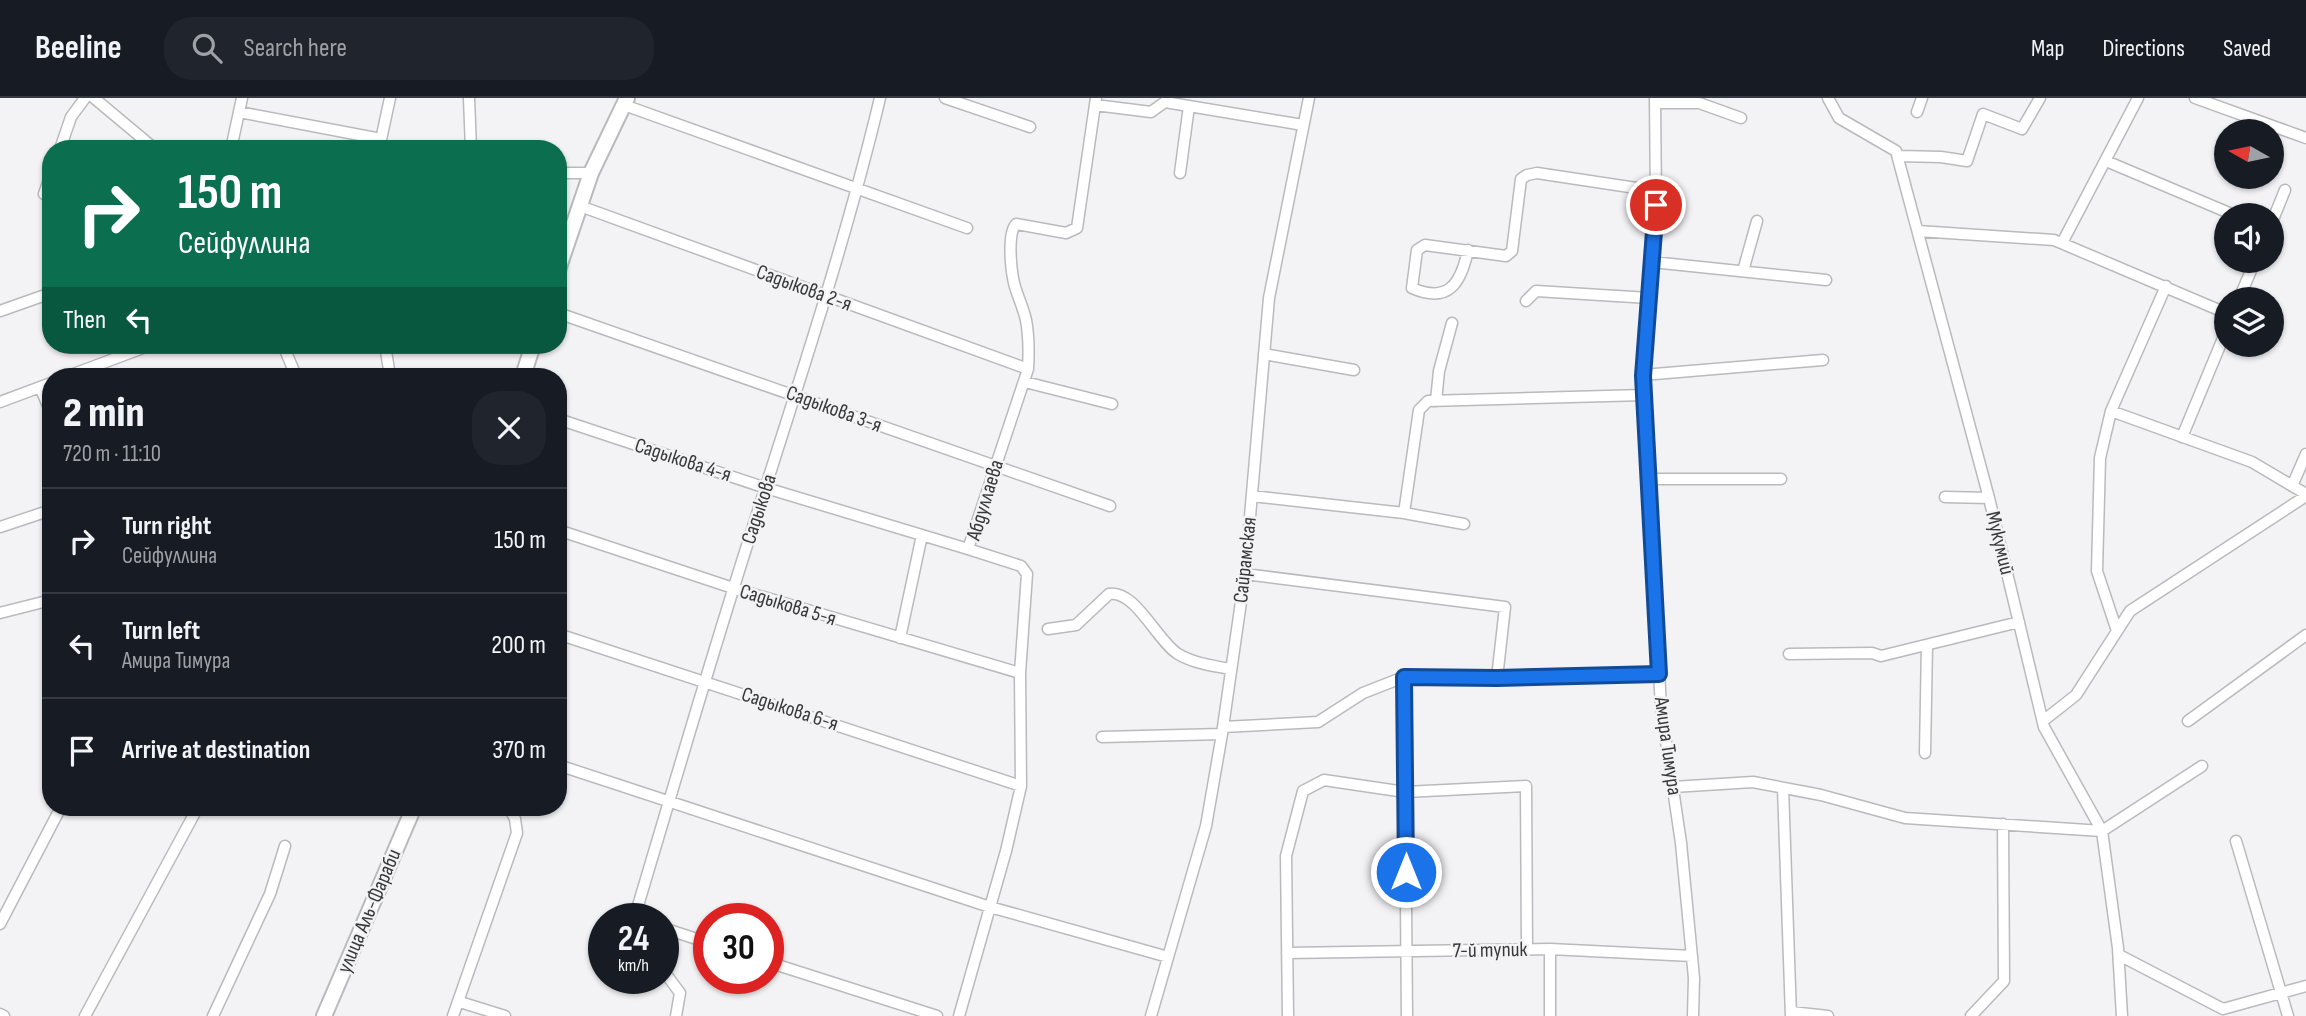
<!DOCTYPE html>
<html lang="en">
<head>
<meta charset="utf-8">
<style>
	body { margin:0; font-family:"Sofia Sans Condensed",sans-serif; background:#20242c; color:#f1f3f6; height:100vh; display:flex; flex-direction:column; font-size:26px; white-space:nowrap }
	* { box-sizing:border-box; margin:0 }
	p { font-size:23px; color:#9ea1a6 }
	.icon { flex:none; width:38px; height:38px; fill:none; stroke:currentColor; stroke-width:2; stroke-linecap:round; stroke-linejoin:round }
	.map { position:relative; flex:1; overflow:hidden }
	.details { position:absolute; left:42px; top:270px; width:525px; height:448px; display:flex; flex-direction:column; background:#171b24; border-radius:28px; box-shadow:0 2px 5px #0004 }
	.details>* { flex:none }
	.banner { position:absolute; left:42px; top:42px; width:525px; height:214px; border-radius:28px; box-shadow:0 2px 5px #0004; background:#0b6e4f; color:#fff; overflow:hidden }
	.needle { width:46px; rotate:279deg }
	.tools { position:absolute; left:2214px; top:21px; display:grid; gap:14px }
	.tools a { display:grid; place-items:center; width:70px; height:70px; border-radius:50%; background:#171b24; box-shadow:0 2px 5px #0004; font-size:35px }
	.speed { position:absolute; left:588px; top:805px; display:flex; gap:14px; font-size:35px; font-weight:700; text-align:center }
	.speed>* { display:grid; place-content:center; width:91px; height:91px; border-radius:50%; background:#171b24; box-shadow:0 2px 5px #0004; line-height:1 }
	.speed small { font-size:18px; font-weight:400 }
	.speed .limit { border:10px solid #d22; background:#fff; color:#111 }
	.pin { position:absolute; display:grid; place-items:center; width:60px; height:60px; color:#fff; margin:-30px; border:4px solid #fff; border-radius:50%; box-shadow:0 2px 7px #0007 }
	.me { position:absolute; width:77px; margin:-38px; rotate:0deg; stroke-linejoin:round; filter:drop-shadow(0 0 5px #0008) }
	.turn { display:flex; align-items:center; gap:24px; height:147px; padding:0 21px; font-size:32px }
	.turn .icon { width:91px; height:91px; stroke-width:2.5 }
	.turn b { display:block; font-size:49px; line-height:60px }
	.then { display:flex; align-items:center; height:66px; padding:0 21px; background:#0003; gap:14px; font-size:26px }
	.round { display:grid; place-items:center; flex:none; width:74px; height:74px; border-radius:28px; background:#20242c }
	.head { display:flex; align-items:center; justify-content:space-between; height:119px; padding:0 21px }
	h1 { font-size:42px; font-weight:800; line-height:52px }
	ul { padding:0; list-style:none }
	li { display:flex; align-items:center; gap:21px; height:105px; padding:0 21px; border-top:2px solid #363941 }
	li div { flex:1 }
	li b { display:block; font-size:26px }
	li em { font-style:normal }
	header { display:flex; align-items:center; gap:42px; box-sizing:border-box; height:98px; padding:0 35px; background:#171b24; border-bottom:2px solid #363941 }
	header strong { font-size:33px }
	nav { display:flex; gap:38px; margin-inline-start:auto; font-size:24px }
	.search { width:490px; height:63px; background:#20242c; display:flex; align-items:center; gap:18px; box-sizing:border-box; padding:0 24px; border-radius:28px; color:#9ea1a6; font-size:26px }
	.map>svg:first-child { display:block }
</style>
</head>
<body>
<header>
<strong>Beeline</strong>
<div class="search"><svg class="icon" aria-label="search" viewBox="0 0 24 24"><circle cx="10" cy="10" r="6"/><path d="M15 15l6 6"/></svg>Search here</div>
<nav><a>Map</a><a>Directions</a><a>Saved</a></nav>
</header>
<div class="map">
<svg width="2306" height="918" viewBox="0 0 2306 918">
	<rect width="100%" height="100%" fill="#f3f3f5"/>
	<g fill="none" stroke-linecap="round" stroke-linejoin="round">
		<g stroke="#b9babc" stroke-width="13">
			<path id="minor" d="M94,0L155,51
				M469,0L471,51
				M945,0L1030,29
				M1655,0L1656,107L1643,277L1661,610L1681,745L1694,880L1693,918
				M1828,0L1839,20L1896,53L1989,400L2044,629L2102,733L2118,850L2122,918
				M2195,0L2306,40
				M1655,5H1699L1741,20
				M624,7L967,130
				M1095,7L1151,14L1165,4L1303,27
				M239,14L381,41
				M1917,14L1922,0
				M60,51L71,19L85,0
				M231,51L242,0
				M379,51L390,0
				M1898,58L1941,59L1967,63L1983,16L2022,31L2040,0
				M2106,63L2234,117
				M558,75H591
				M1180,75L1189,8
				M44,96L51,76
				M580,108L1028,271
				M2272,124L2285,92
				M1918,133L2054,142L2226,215
				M2062,145L2138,0
				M1468,152C1461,185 1449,206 1412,190L1417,152L1425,147L1506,158L1512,153L1521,81L1527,77L1537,75L1656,93
				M1652,164L1826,182
				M1743,173L1757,123
				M2239,201L2255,163
				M1526,203L1536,193L1649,200
				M0,213L51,195
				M558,215L1110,408
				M283,247L296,278
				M385,247L390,278
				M1264,256L1354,272
				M1643,277L1823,262
				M68,278L151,247
				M1025,284L1112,306
				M40,289L51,315
				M1436,303L1439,273L1452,225
				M0,304L51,285
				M2111,313L2252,364L2306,396
				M558,321L766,390L968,451
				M2182,339L2226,233
				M1649,381H1781
				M2292,388L2306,356
				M1252,398L1404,415L1419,312L1428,303L1644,297
				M1945,399L1989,400
				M1404,415L1464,426
				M0,429L51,412
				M558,432L733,490L1020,575
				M1245,476L1505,509L1497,580
				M0,515L51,502
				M1048,531L1076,527L1109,496C1135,491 1157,543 1178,556C1193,565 1213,568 1231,571
				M2117,533L2097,473L2100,360L2111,313L2166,188
				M558,536L1021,688
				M900,540L922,437
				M1789,556L1872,555L1881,558L2019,524
				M1404,579L1407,918
				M2043,623L2076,597L2130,513L2306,398
				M2188,623L2306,537
				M1223,629L1318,624L1363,595L1404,579L1497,580L1659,576
				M1102,639L1222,636
				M1925,655L1927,547
				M558,667L990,809L1168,859
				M1673,689L1753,684L1821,697L1905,720L2102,733L2202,668
				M1783,690L1791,918
				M2236,743L2288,918
				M634,821C667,711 699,601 733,492C784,328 840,167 880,0
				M0,826L61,709
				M663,830L709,845
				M1550,851V918
				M1287,855L1550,851L1692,858
				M2119,857L2223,911L2306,888
				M768,864L937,918
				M663,872L680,895L676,918
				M460,904L505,918
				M1791,914L1828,918
				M0,916L4,918
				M85,918L198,709
				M213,918L270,796L285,748
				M453,918L517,735L515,721L509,709
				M959,918L1006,753L1021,688L1020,575L1027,476L1021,468L968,451L1028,271C1029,254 1029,238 1026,222C1023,209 1017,197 1014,185C1011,172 1007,136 1016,126L1066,135L1077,130L1096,0
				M1151,918L1206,728L1222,636L1245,476L1269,200L1309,0
				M1288,918L1286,758L1303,693L1324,682L1405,694L1526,688L1527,851
				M1971,918L2004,883L2003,726"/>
		</g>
		<g stroke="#b9babc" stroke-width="18">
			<path id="secondary" d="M558,172L591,75L627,0
				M523,278L533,247
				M324,918L414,709"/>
		</g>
		<use href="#minor" stroke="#fff" stroke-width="10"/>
		<use href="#secondary" stroke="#fff" stroke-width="14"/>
	</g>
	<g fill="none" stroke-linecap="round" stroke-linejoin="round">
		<g stroke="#114b97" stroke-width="18">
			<path id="route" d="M1406,774L1404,579L1497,580L1659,576L1643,278L1656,107"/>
		</g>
		<use href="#route" stroke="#1a73e8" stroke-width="12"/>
	</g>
	<g text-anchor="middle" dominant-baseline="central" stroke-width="5" stroke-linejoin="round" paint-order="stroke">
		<g font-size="21" fill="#373838" stroke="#f3f3f5">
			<text transform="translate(804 190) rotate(20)">Садыкова 2-я</text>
			<text transform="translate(834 311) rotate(20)">Садыкова 3-я</text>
			<text transform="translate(683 362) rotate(18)">Садыкова 4-я</text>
			<text transform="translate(985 402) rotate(-73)">Абдуллаева</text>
			<text transform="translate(759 411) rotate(-72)">Садыкова</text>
			<text transform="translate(2000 445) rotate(76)">Мукумий</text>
			<text transform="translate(1245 462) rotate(-84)">Сайрамская</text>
			<text transform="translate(788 507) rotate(17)">Садыкова 5-я</text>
			<text transform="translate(790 611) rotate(18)">Садыкова 6-я</text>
			<text transform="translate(1668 648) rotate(82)">Амира Тимура</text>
			<text transform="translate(369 813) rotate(-67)">улица Аль-Фараби</text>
			<text transform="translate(1490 852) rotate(-1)">7-й тупик</text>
		</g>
	</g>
</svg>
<div class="tools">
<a><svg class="needle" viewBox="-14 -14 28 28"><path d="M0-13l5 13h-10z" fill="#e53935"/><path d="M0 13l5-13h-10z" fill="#9ea1a6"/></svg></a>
<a><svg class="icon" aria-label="sound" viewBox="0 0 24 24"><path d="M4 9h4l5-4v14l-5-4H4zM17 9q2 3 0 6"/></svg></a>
<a><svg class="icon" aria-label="layers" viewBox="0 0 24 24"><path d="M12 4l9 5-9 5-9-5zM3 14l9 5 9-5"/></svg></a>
</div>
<div class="speed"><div>24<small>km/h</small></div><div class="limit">30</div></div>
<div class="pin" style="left:1656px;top:107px;background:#d93025"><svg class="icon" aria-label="arrive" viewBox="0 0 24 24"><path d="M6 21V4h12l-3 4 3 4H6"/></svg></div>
<svg class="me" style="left:1406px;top:774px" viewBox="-20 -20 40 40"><circle r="17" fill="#1a73e8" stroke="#fff" stroke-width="3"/><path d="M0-11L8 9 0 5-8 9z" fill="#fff"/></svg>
<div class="banner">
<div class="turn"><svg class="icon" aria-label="right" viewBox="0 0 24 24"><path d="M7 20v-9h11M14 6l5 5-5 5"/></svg><div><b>150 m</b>Сейфуллина</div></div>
<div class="then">Then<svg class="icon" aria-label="left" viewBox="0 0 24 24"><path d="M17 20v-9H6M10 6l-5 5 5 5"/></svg></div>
</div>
<section class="details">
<div class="head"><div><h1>2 min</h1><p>720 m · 11:10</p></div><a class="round"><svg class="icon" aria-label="close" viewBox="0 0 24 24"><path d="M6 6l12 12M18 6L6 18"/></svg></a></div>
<ul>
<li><svg class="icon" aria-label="right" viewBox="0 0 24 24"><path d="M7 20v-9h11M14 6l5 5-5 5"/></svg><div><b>Turn right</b><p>Сейфуллина</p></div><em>150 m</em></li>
<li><svg class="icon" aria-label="left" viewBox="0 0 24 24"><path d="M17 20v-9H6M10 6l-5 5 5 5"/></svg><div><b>Turn left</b><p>Амира Тимура</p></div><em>200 m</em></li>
<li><svg class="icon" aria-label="arrive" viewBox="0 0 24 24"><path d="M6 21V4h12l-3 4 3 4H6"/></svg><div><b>Arrive at destination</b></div><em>370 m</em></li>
</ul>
</section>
</div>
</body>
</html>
